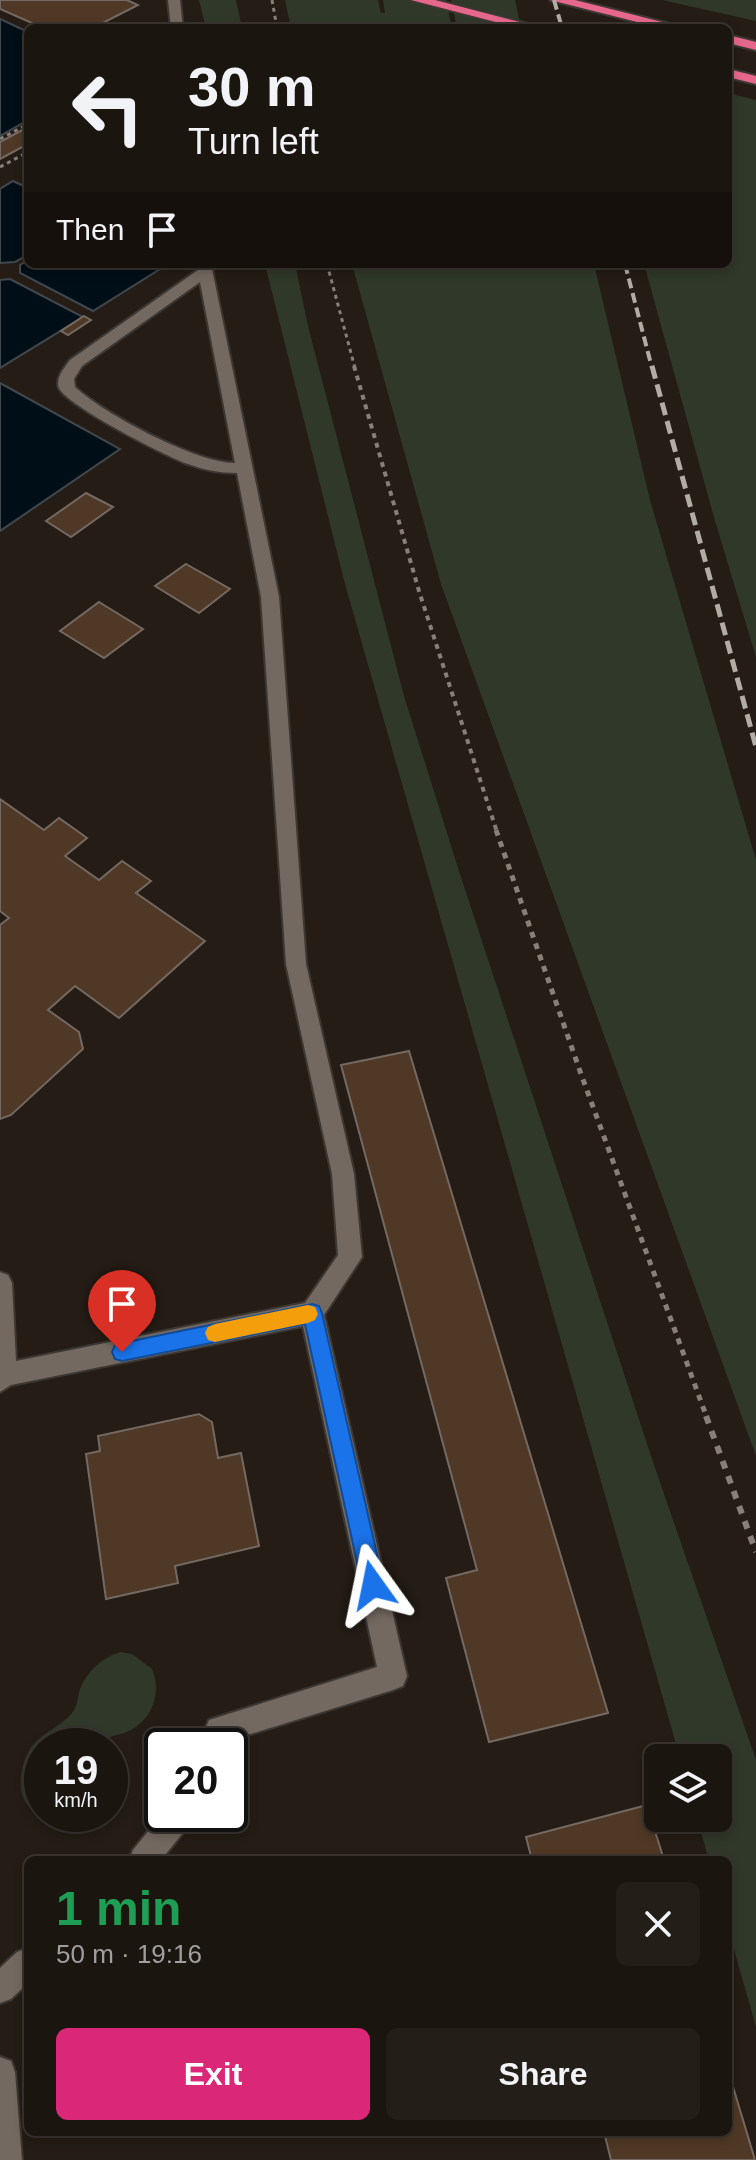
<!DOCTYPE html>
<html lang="en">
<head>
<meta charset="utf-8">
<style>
	body { margin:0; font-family:Arial,sans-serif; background:#241e19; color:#f1f3f6; height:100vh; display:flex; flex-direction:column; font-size:30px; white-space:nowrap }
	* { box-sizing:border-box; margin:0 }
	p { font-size:26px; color:#a09f9f }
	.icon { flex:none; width:44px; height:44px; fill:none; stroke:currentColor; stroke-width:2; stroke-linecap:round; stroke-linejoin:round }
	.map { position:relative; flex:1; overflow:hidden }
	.drawer { position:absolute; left:24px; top:1856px; width:708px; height:280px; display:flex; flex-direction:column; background:#1b1510; border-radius:12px; box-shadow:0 4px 12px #0003,0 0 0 2px #393430 }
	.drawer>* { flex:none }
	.banner { position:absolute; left:24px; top:24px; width:708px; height:244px; border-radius:12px; box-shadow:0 4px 12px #0003,0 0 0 2px #393430; background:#1b1510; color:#f1f3f6; overflow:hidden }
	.fabs { position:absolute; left:644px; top:1744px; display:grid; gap:16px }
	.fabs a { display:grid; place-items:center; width:88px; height:88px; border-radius:12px; background:#1b1510; box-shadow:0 4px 12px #0003,0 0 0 2px #393430; font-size:40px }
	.speed { position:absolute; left:24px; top:1728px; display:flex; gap:16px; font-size:40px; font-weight:700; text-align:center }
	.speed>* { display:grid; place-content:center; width:104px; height:104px; border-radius:50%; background:#1b1510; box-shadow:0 4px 12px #0003,0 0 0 2px #393430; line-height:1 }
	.speed small { font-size:20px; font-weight:400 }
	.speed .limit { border:4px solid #111; border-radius:12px; background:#fff; color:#111 }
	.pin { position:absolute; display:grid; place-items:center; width:68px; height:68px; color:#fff; margin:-82px -34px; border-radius:50% 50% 50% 0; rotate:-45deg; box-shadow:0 0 8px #0007 }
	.pin .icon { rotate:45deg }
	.me { position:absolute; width:88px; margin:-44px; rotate:348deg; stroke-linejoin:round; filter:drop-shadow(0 0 6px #0008) }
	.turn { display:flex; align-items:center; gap:28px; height:168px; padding:0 32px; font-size:36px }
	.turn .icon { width:104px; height:104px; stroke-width:2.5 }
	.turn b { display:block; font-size:56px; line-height:68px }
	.then { display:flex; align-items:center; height:76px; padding:0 32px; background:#0003; gap:16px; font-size:30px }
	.round { display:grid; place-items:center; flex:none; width:84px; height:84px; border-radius:12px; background:#241e19 }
	.head { display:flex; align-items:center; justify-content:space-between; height:136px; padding:0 32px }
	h1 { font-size:48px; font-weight:700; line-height:60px; color:#1e9e55 }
	.button { display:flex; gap:16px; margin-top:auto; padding:16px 32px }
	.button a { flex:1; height:92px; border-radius:12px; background:#db2777; color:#fff; font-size:32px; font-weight:700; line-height:92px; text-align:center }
	.button a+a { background:#241e19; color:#f1f3f6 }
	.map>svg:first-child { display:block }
</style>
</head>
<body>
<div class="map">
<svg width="756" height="2160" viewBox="0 0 756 2160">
	<rect width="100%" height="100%" fill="#241c15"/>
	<path fill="#303829" d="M199,0H236L242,28H206Z
		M285,0H378L381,13H385L383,0H446L452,28H291Z
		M451,0H515L521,28H457Z
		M662,0H756V21Z
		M728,93L756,100V657L715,521L644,264H728Z
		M265,264H295L308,326L404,696L459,871L652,1459L756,1760V2027L728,1928V1860H709L697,1818H718V1758H680L345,584Z
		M352,264H594L650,500L756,860V1456L441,584Z
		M120,1652L132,1654L152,1669C163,1693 151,1724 124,1733C113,1737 104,1736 95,1746H42V1812C12,1808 18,1763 33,1745C44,1731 62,1726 72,1713C78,1706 77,1698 80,1689C87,1671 102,1658 120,1652Z"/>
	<path fill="#000e17" stroke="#40484e" stroke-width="2" d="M0,19L28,32V120L0,136Z
		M13,181L28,188V255L15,262L0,263V189Z
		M28,260V264H168L93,311L20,273V265Z
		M10,279L83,317L0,368V280Z
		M0,383L120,449L0,531Z"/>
	<path fill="#4f3825" stroke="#746962" stroke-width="2" d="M0,0H127L138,5L93,28H43L0,9Z
		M28,127V144L0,159V142Z
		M84,316L91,320L68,335L61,331Z
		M86,493L113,507L71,537L46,521Z
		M186,564L230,589L199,613L155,586Z
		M99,602L143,629L104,658L60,631Z
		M0,799L44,830L59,818L87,838L65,856L99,880L122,861L151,881L136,893L205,941L119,1018L75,986L48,1010L79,1032L83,1049L11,1115L0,1119V925L9,918L0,911Z
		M409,1051L608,1713L489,1742L446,1578L477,1570L341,1065Z
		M199,1414L212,1422L218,1458L241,1453L259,1546L175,1566L178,1583L106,1599L86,1454L100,1451L98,1436Z
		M647,1805L664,1860H532L526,1837Z
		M728,2070L755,2160H611L604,2132H728Z"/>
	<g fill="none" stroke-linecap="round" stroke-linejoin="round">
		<g stroke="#3d3733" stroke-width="4">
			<path id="service" d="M168,0H180L183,28H171Z
				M197,264H211L279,597L306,964L354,1174L362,1257L324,1315L407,1676L403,1686L393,1690L228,1741L226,1746H198L209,1720L377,1667L303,1326L11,1385L0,1392V1272L8,1275L12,1283L16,1361L305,1303L338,1255L332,1174L286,964L261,597L237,473C220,473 204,470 188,464C167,457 66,405 59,388C55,378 65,367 70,360L198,270ZM200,282L235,463C196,463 104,414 75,387L74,379L82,366Z
				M162,1814H194L190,1824L161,1860H129L133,1850Z
				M28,1948V1983L11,1999L0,2003V1968L17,1952Z"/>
		</g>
		<g stroke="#3d3733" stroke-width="4">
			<path id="minor" d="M0,2057L11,2061L15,2072L22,2160H0Z"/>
		</g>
		<g stroke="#3d3733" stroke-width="4">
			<path id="motorway" d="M411,0H435L543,28H519Z
				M550,0H575L686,28H661Z
				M728,35L756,42V50L728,43Z
				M728,69L756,76V84L728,77Z"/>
		</g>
		<path stroke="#867f7a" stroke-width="3" stroke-dasharray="4 4" stroke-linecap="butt" d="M272,0L277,28
			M0,139L28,124
			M0,167L28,152
			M327,264L355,368"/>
		<path stroke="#867f7a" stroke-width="4" stroke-dasharray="5 5" stroke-linecap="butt" d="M354,366L419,591L497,832"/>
		<path stroke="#867f7a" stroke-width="5" stroke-dasharray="6 6" stroke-linecap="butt" d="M496,830L581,1074L707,1418"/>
		<path stroke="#867f7a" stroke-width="6" stroke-dasharray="8 8" stroke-linecap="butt" d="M706,1416L756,1552"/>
		<use href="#service" fill="#746961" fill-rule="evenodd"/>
		<use href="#minor" fill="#746961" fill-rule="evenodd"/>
		<use href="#motorway" fill="#e5678c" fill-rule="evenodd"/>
		<path stroke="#b2aca7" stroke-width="4" stroke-dasharray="10 5" stroke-linecap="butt" d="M554,0L562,28
			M625,264L652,368"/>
		<path stroke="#b2aca7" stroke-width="5" stroke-dasharray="13 6" stroke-linecap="butt" d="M652,366L756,747"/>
	</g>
	<path fill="#1a73e8" stroke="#114b97" stroke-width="2" d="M312,1304L319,1306L322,1313L384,1585L380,1593L373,1596L365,1593L362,1585L305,1324L122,1361L115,1359L112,1352L115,1345L122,1343Z"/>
	<path fill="#f59e0b" d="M308,1305L315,1307L318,1314L315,1320L308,1323L215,1342L208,1340L205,1333L208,1327L215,1324Z"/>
</svg>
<div class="fabs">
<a><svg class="icon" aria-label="layers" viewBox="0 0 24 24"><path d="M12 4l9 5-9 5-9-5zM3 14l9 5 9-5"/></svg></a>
</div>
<div class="speed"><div>19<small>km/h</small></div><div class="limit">20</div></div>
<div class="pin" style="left:122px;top:1352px;background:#d93025"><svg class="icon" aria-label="arrive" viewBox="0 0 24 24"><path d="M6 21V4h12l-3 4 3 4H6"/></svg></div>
<svg class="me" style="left:373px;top:1585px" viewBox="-20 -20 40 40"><path d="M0-17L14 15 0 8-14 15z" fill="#1a73e8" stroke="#fff" stroke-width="4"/></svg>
<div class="banner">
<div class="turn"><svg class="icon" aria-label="left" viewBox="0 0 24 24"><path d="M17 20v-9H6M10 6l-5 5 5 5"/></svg><div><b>30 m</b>Turn left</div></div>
<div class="then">Then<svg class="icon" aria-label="arrive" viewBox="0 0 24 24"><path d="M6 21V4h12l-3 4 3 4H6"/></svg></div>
</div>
<section class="drawer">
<div class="head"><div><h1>1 min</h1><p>50 m · 19:16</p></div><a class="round"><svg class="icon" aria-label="close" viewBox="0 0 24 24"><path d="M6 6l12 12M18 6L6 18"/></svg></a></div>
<div class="button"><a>Exit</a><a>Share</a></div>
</section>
</div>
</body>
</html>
